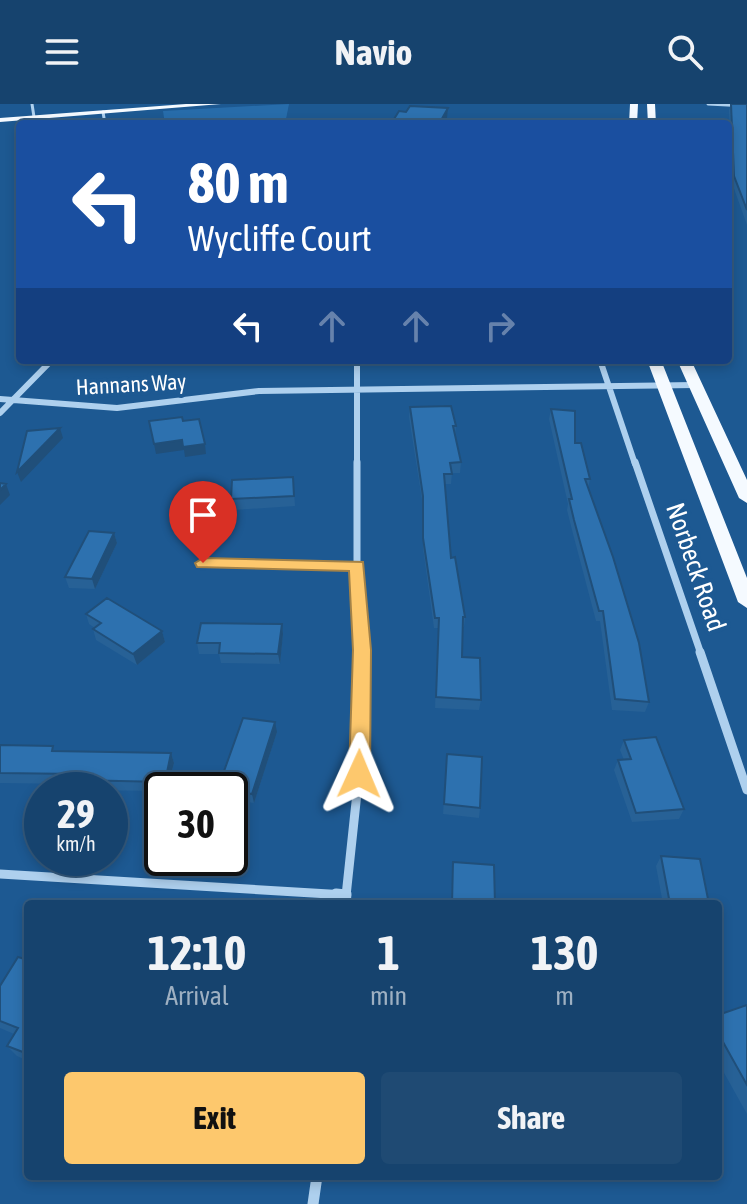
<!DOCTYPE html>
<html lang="en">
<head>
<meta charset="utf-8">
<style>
	body { margin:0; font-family:"Asap Condensed",sans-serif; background:#1f4a73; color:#f1f3f6; height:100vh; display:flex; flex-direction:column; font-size:30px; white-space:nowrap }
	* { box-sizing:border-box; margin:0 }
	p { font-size:26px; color:#9eb0c2 }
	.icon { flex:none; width:44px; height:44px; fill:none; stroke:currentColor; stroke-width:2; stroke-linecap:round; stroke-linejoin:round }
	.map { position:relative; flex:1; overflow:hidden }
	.panel { position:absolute; left:24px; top:796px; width:698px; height:280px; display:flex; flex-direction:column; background:#16436e; border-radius:8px; box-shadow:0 4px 12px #0003,0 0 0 2px #355c81 }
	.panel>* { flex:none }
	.guide { position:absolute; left:16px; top:16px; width:716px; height:244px; border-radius:8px; box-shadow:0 4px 12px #0003,0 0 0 2px #355c81; background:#1a4fa0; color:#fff; overflow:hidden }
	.speed { position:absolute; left:24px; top:668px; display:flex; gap:16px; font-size:40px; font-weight:700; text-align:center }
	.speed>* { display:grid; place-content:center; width:104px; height:104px; border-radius:50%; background:#16436e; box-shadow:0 4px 12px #0003,0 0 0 2px #355c81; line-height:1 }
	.speed small { font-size:20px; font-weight:400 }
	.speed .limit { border:4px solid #111; border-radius:12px; background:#fff; color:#111 }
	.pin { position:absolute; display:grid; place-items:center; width:68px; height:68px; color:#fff; margin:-82px -34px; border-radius:50% 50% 50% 0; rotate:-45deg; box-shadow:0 0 8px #0007 }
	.pin .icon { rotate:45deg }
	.me { position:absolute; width:88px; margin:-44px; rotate:1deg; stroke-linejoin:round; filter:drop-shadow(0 0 6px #0008) }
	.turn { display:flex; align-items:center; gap:28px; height:168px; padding:0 40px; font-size:36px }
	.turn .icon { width:104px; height:104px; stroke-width:2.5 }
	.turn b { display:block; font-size:56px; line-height:68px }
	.lanes { display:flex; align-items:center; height:76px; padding:0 40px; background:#0003; justify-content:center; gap:40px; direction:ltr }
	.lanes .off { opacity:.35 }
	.eta { display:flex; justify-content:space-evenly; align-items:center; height:136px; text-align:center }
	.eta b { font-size:48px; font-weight:700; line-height:56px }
	.cta { display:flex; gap:16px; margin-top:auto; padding:16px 40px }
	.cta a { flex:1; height:92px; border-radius:8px; background:#fdc86d; color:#111; font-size:32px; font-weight:700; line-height:92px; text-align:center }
	.cta a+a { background:#1f4a73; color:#f1f3f6 }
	header { display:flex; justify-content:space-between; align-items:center; height:104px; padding:0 40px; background:#16436e; font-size:36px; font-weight:700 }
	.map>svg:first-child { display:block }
</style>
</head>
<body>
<header><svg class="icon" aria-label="menu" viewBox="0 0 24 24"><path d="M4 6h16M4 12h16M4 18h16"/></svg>Navio<svg class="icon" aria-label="search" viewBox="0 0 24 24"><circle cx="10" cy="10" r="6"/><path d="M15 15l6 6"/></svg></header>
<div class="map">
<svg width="747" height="1100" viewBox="0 0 747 1100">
	<rect width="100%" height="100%" fill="#1d5992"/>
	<path fill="#276caa" d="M289,0L285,20H165L163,7Z"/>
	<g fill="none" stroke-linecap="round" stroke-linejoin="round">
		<path stroke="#aed0ee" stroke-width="3" d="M32,0L34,13
			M708,0L747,2
			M103,8L105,20"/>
		<path stroke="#aed0ee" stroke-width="6" d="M357,256V360
			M600,256L635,360
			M0,295L117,304L259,287L695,281
			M0,309L52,256"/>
		<path stroke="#aed0ee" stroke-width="7" d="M357,358V462L362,550
			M635,358L701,550
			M203,459L357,462"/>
		<path stroke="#aed0ee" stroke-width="9" d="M700,548L747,686
			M0,770L346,791
			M346,792L359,670L362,548"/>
		<path stroke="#aed0ee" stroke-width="11" d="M336,790L346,791
			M345,800L346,790
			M313,1100L317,1072"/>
		<path fill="#f5faff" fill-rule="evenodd" d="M186,0H221L0,18V14Z
			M630,0H638L637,20H629Z
			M647,0H655L656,20H648Z
			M647,256H661L747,474V504L738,498Z
			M677,256H691L747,376V399L739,394Z"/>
	</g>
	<path fill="#276196" d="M731,0H747V121L732,79L729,6Z
		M410,256H431V258L411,259Z
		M527,256H556L527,257Z
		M410,303L456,322L455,332L461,358L460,369H452L451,380H444L451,454L465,513L464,523H462V553L481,596L479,606L435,604L438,524H434L423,444V402L409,313Z
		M551,305L575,339L590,375L588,385L649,598L645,608L612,606L600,517H596L572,426L567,406L568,400L549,315Z
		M293,373L295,402L233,406L231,395Z
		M114,429L117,439L95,485L69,484L65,473Z
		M86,510L162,527L165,538L137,561L96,536L93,525L95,524L89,520Z
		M282,520L283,530L280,560L221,559L219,550H199L197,539Z
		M277,628L254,699L230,696V686H218V684Z
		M624,636L684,705L679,715L632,718L614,666L618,656H624L620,646Z
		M0,641L56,647L171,649L174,659L168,686H162V687L78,686L75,680L0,679Z
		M447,650L480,704L479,714L443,710Z
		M661,752L709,800H663L656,762Z
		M453,758L495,800H451Z
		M28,856V957L17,952L7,942L14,930L0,924V882Z
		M747,902V1010L718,958V911Z"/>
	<path fill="#204f7a" d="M448,4L447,14L444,20H439Z
		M60,324L63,334L21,378L17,368Z
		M182,336L205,340L206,350L185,353L184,346L156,350L154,340Z
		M6,380L10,391L0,401V386Z
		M114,429L117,439L95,485L92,475Z
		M282,520L283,530L280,560L278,550Z
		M162,527L165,538L137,561L133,550Z
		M275,618L277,628L254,699L252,690Z
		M171,649L174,659L167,686L165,678Z"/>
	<path fill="#2d71af" stroke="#204f7a" stroke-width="2" d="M731,0H747V106L734,72Z
		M410,2L448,4L439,20H391L399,7L406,8Z
		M451,302L456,322H453L461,358L450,359L452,370H444L451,454L455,453L465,513H463L462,553L480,554L481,596L436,593L439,514H435L423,434V392L410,303Z
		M551,305L575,307V339H581L590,375H585L613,453L639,539L649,598L615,595L603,507H599L574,416L569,395H572Z
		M182,313L183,317L199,315L205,340L183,343L182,336L154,340L149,317Z
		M60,324L17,368L27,327Z
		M293,373L294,392L231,395L232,376Z
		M0,379L6,380L0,386Z
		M89,427L114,429L92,475L65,473Z
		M107,494L162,527L133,550L93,525L101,519L86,510Z
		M201,519L282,520L278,550L219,549L220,539H197Z
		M243,614L275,618L252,690L218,684Z
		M656,633L684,705L636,709L618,656L631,655L624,636Z
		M0,641L53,642L52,647L171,649L165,678L74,676L76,670L0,669Z
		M447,650L482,653L480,704L444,700Z
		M661,752L700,755L709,800H670Z
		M453,758L494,761L495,800H452Z
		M18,853L28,856V950L7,942L18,924L0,917V882Z
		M747,901V981L718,929V911Z"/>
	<path fill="#fdc86d" stroke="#a48247" stroke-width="2" d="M203,454L363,458L371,546L370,670L367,676L359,679L352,676L349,670L353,546L349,467L197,463L195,459Z"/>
	<g text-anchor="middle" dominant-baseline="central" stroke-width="8" stroke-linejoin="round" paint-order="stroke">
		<g font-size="22" fill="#fff" stroke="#1d5992">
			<text transform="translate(131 280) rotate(-3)">Hannans Way</text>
		</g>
		<g font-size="26" fill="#fff" stroke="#1d5992">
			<text transform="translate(696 463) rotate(71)">Norbeck Road</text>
		</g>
	</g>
</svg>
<div class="speed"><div>29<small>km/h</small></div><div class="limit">30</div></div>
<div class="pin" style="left:203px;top:459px;background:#d93025"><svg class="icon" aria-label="arrive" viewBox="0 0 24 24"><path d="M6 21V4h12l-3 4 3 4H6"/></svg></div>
<svg class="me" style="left:359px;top:670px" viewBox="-20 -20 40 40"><path d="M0-17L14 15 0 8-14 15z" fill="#fdc86d" stroke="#fff" stroke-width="4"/></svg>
<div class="guide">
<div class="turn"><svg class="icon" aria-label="left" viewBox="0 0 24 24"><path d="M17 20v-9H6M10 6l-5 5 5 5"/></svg><div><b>80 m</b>Wycliffe Court</div></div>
<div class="lanes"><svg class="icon" aria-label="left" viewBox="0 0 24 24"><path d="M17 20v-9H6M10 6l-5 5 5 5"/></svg><svg class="icon off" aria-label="ahead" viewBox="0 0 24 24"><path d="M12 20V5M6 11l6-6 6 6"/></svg><svg class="icon off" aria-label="ahead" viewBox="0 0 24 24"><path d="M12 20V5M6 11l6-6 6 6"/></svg><svg class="icon off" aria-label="right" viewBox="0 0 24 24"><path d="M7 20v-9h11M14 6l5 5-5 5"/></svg></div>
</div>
<section class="panel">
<div class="eta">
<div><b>12:10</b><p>Arrival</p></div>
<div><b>1</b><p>min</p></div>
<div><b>130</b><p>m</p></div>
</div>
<div class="cta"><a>Exit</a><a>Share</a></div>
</section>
</div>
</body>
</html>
